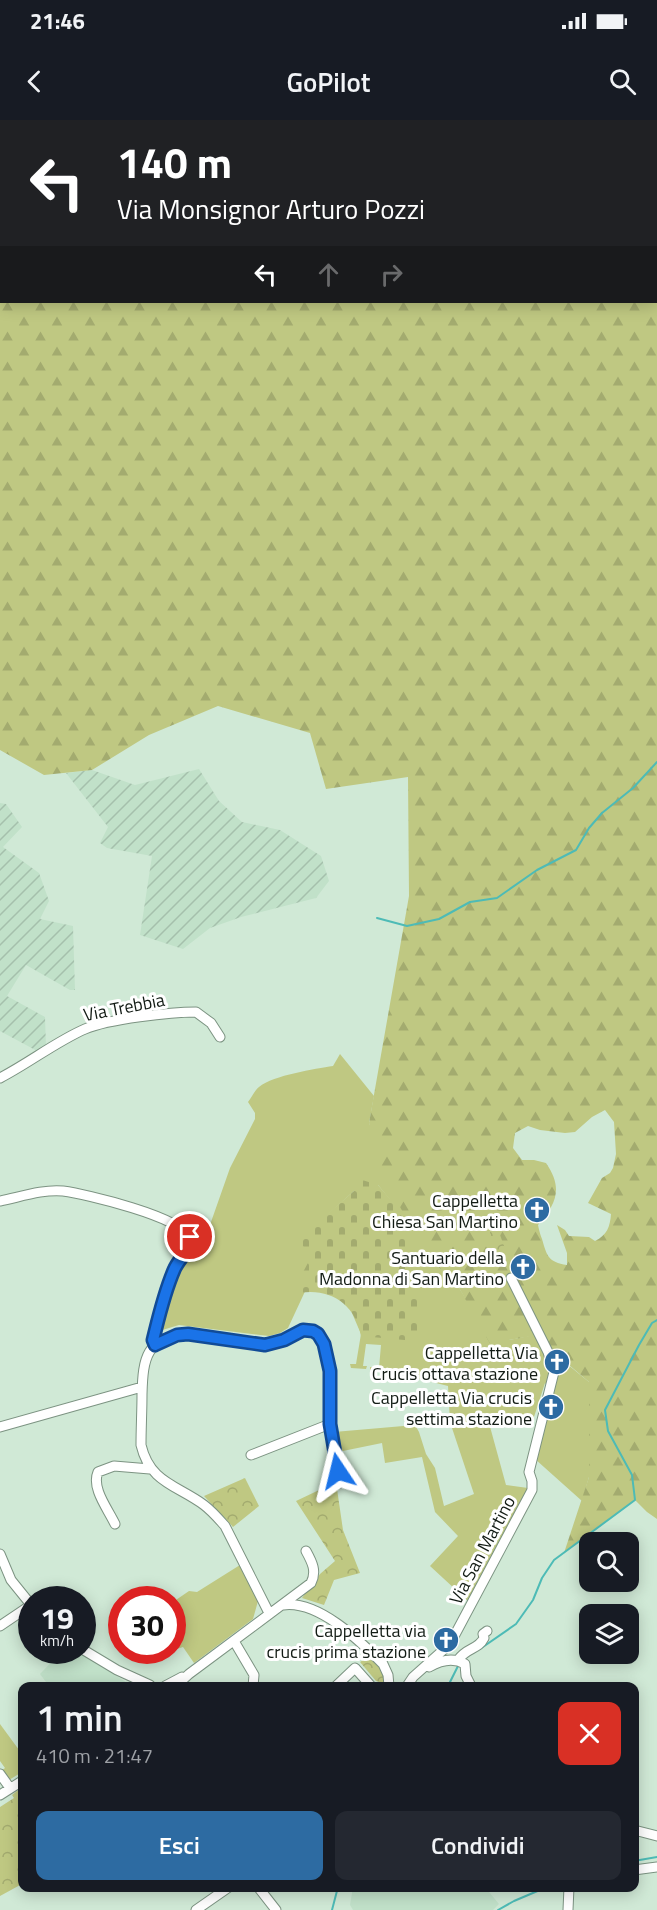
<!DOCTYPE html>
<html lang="it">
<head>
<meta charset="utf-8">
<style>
	body { margin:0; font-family:"Titillium Web",sans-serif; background:#242831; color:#f1f3f6; height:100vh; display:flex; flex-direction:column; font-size:22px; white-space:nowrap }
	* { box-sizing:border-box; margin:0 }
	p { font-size:20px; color:#9ea1a6 }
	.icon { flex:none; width:33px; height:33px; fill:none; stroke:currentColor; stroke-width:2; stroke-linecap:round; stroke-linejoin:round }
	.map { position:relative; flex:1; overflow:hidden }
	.panel { position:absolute; left:18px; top:1562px; width:621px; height:210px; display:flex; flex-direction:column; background:#171b24; border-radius:12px; box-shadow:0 3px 15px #0003 }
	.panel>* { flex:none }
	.hud { position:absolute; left:0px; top:0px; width:657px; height:183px; box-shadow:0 3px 15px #0003; background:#202124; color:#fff; overflow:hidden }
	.tools { position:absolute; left:579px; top:1412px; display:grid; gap:12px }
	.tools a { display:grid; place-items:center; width:60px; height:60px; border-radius:12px; background:#171b24; box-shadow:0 3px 15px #0003; font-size:30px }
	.speed { position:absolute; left:18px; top:1466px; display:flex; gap:12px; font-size:30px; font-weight:700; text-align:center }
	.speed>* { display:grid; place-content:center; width:78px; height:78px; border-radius:50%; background:#171b24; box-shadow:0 3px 15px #0003; line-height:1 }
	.speed small { font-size:15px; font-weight:400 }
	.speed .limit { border:9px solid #d22; background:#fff; color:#111 }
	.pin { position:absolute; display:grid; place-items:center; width:51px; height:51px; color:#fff; margin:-26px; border:3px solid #fff; border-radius:50%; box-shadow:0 2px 6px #0007 }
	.me { position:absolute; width:66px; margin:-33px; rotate:350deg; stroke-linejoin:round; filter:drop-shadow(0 0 4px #0008) }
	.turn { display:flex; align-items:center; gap:21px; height:126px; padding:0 18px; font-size:27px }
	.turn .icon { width:78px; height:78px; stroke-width:2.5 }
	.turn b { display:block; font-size:42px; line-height:51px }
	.lanes { display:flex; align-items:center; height:57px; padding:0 18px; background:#0003; justify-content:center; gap:30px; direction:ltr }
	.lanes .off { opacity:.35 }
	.round { display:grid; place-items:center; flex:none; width:63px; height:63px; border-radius:12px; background:#242831 }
	.summary { display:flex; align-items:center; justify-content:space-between; height:102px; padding:0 18px }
	h1 { font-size:36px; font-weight:600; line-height:45px }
	.action { display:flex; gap:12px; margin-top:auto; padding:12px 18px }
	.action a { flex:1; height:69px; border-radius:12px; background:#2d6ba2; color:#fff; font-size:24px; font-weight:600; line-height:69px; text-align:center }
	.action a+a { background:#242831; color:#f1f3f6 }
	.status { display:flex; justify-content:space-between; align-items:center; height:42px; padding:0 30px; background:#171b24; direction:ltr }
	.status svg { height:16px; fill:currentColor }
	header { display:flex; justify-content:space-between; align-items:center; height:78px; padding:0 18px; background:#171b24; font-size:27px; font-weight:600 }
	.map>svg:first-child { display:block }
</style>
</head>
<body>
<div class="status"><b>21:46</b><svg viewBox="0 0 49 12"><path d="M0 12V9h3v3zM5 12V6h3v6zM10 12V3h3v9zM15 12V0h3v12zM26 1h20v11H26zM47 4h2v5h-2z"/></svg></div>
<header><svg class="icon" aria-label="back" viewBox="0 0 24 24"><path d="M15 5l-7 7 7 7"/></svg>GoPilot<svg class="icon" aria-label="search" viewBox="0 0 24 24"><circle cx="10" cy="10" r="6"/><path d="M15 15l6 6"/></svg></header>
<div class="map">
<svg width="657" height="1790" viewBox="0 0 657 1790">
	<defs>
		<pattern id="industrial-furrows" width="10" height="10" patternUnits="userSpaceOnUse" patternTransform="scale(1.5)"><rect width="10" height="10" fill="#c1e1c9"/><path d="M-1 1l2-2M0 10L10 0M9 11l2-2" fill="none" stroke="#a5c0ac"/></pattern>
		<pattern id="forest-firs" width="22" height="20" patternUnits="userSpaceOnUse" patternTransform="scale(1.5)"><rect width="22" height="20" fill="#bfc882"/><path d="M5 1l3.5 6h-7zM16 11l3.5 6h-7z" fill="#a3ab6f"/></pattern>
		<pattern id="cemetery-stones" width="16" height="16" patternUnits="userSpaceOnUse" patternTransform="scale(1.5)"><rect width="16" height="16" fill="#bfc882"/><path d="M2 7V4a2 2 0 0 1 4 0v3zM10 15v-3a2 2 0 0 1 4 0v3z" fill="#a3ab6f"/></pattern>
		<pattern id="park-crowns" width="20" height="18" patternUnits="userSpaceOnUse" patternTransform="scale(1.5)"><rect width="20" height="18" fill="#bfc882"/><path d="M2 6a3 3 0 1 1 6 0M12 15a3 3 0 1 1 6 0" fill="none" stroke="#a3ab6f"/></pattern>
	</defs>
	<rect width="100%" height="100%" fill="#d0e9d6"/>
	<path fill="#c1e1c9" d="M63,1530H76L132,1566H49L40,1554Z
		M353,1767H485L499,1784L493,1790H353L350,1785Z"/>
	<path fill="url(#industrial-furrows)" d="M199,649L219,681L242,702L280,710L321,736L329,761L316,778L241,797L210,808L183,829L140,815L152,736L107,728L100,723L108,707L66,653L92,650L135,665Z
		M0,683L6,684L22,707L3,727L39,753L49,781L40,799L73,806L75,870H70L26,845L7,876L45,897L46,927L39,932L0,911Z"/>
	<path fill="#bfc882" d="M226,0H657V83L656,84V2Z
		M340,934L374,976L369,1003L427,1136L458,1166L467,1181L509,1220L534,1215C547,1235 552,1244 548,1268L545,1263L532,1303H489L506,1365L528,1368L469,1482L430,1446L458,1416L435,1392L422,1337L385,1343L382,1323L338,1332L334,1312L415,1305L419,1312L426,1334L435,1348L444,1386L474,1374L450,1302L448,1266L381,1249L370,1250V1247L379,1248L381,1225L366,1224L363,1246H367L366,1249L351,1248L350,1244H356L361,1214L352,1193L396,1087L378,1065L354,1071L308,1112L313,1136L308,1165L288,1208L280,1213L269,1216L179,1205L159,1211L175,1157L211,1102L230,1048L255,999V993L248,982C252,977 254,971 259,967C274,955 315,949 333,946Z
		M556,1237L561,1239L589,1262V1357L582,1381L535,1339L556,1250Z
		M240,1445L258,1481L253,1499L194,1543L183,1527L177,1529L173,1523V1482L189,1471L197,1472Z
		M0,1604L22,1634V1652L9,1660L1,1651L5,1648L0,1641Z"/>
	<path fill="url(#forest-firs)" fill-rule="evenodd" d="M0,0L227,1L2,2V182H656L657,83V1399L647,1392L635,1380C612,1399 586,1413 564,1433L589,1357V1262L562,1239L556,1237L538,1215L509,1220L493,1229L458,1166L427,1136L383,1056L369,1003L409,776L408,657L326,669L310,613L218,586L149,615L92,650L44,655L0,630ZM605,990L614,1002L616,1034L613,1048L610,1053L602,1058L588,1083L611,1094C610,1107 607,1115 595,1121L589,1117L569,1116L565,1110L557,1105L567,1133V1145C548,1142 547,1136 542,1119C540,1114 539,1110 538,1105C557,1083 563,1068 546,1043L534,1040H522L513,1028L515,1013L528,1006L540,1010L565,1013L575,1012L592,997Z"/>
	<path fill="url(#cemetery-stones)" d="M356,1058L378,1065L397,1087L406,1105L412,1136L417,1146L418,1219L415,1221L361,1216C355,1181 325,1165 291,1175L310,1139L301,1122L304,1114L354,1071Z"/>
	<path fill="url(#park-crowns)" d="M495,1101L508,1137L504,1141L496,1134L489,1124L491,1103Z
		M245,1358L259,1386L233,1407L204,1376Z
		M336,1362L343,1410L360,1453L334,1460L324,1485L302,1478L320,1454L335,1441L296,1381Z
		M369,1536L383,1544L385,1564L376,1561L360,1542Z
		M22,1667V1764L0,1776V1687L14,1678L12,1675Z"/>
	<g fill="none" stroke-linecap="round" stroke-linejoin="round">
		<path stroke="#4dbbb6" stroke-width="2" d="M252,2L253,0
			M304,2L305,0
			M414,2L415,0
			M656,24L657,23
			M0,82H2
			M656,100L657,99
			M377,798L407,806L439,799L470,782L497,778L537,750L576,730L589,708L602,693L633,668L657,642
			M480,1529L516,1504L533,1480L542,1458L554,1440L635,1380L632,1355L608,1311L605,1290L639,1225L652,1203L657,1200
			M448,1566L459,1544
			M634,1741L657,1737
			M332,1790L338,1767
			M498,1790L514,1781L547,1767"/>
		<g stroke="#7c9382" stroke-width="11">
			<path id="minor" d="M0,958C29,943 57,921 85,909C108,899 171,892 196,892L211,903L220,917
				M0,1081C20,1077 43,1069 63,1071C85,1074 183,1097 190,1118C193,1128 178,1140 174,1149C164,1172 159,1196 154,1220L155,1225
				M0,1307L142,1267
				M251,1335L330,1304
				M115,1404C108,1389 91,1368 98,1352L114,1346L150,1349
				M0,1434L11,1460L32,1486
				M283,1485C318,1480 359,1520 383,1544L388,1555L389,1566
				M269,1493L225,1406C218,1398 212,1391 204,1385C177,1365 150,1363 141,1325C141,1308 142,1291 142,1274C143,1238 146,1217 188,1214L265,1225L284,1220L303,1210L313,1211L318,1214L324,1224L330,1251V1304L340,1363
				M0,1506L31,1485
				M234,1521L254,1555L253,1566
				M82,1529L117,1550L150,1565
				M458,1540C467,1527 478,1530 484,1518L483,1514L487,1511
				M429,1547C441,1540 453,1537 465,1544L466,1556L471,1566
				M165,1566L182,1557
				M176,1566L189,1554L311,1463C317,1451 312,1442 306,1431
				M336,1566L355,1548L371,1566
				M407,1566L413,1557L450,1524L532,1370V1361L529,1352L554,1252L548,1232L511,1158
				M0,1654L10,1668
				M0,1675L22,1661
				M634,1713L638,1711L657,1716
				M634,1750L657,1747
				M258,1767L276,1790
				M196,1790L229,1767
				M568,1790L569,1767"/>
		</g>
		<use href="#minor" stroke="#fff" stroke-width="9"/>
	</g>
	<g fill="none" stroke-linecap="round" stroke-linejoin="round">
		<g stroke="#114b97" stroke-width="15">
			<path id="route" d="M190,1117C191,1130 179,1138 174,1150C164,1173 159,1196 153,1220L155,1225L177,1215L188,1214L265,1225L284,1220L303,1210L313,1211L318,1214L324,1224L330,1251V1304L338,1351"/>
		</g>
		<use href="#route" stroke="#1a73e8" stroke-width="10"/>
	</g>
	<defs>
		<g id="church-disc" transform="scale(1.35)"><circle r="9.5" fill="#2d6ba2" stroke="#fff"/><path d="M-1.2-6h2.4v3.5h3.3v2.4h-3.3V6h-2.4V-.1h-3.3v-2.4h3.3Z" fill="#fff"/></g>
	</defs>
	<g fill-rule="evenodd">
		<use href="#church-disc" x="537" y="1090"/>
		<use href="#church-disc" x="523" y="1147"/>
		<use href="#church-disc" x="557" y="1242"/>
		<use href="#church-disc" x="551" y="1287"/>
		<use href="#church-disc" x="446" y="1520"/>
	</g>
	<g text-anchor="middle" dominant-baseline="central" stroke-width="6" stroke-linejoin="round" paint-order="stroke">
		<g font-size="18" fill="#121b14" stroke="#fff">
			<text transform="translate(124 887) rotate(-11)">Via Trebbia</text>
			<text transform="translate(482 1430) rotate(-62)">Via San Martino</text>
		</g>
		<g font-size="18" fill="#121b14" stroke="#fff" text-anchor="end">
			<text x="518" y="1080">Cappelletta<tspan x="518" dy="21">Chiesa San Martino</tspan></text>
			<text x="504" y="1137">Santuario della<tspan x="504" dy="21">Madonna di San Martino</tspan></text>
			<text x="538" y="1232">Cappelletta Via<tspan x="538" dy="21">Crucis ottava stazione</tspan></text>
			<text x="532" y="1277">Cappelletta Via crucis<tspan x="532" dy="21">settima stazione</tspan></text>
			<text x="426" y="1510">Cappelletta via<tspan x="426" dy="21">crucis prima stazione</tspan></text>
		</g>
	</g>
</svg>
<div class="tools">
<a><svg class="icon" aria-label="search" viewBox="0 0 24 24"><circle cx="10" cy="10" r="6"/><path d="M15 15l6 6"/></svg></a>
<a><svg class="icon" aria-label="layers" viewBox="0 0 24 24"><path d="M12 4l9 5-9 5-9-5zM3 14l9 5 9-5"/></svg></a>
</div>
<div class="speed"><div>19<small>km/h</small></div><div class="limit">30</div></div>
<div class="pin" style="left:190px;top:1117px;background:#d93025"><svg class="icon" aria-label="arrive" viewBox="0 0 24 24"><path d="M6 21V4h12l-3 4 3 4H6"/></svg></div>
<svg class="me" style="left:338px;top:1351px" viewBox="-20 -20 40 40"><path d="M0-17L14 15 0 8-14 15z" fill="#1a73e8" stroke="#fff" stroke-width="4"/></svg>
<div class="hud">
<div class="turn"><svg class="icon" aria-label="left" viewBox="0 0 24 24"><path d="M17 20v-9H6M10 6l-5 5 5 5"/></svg><div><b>140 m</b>Via Monsignor Arturo Pozzi</div></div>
<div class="lanes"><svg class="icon" aria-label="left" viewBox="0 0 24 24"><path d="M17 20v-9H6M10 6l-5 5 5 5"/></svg><svg class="icon off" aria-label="ahead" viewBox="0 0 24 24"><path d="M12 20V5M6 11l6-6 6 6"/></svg><svg class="icon off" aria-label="right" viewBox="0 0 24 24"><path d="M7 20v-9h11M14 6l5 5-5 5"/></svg></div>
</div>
<section class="panel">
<div class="summary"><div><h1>1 min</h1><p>410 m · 21:47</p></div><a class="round" style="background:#d93025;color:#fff"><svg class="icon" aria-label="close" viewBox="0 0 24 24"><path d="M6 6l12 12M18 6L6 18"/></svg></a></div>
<div class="action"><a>Esci</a><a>Condividi</a></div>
</section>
</div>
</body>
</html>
